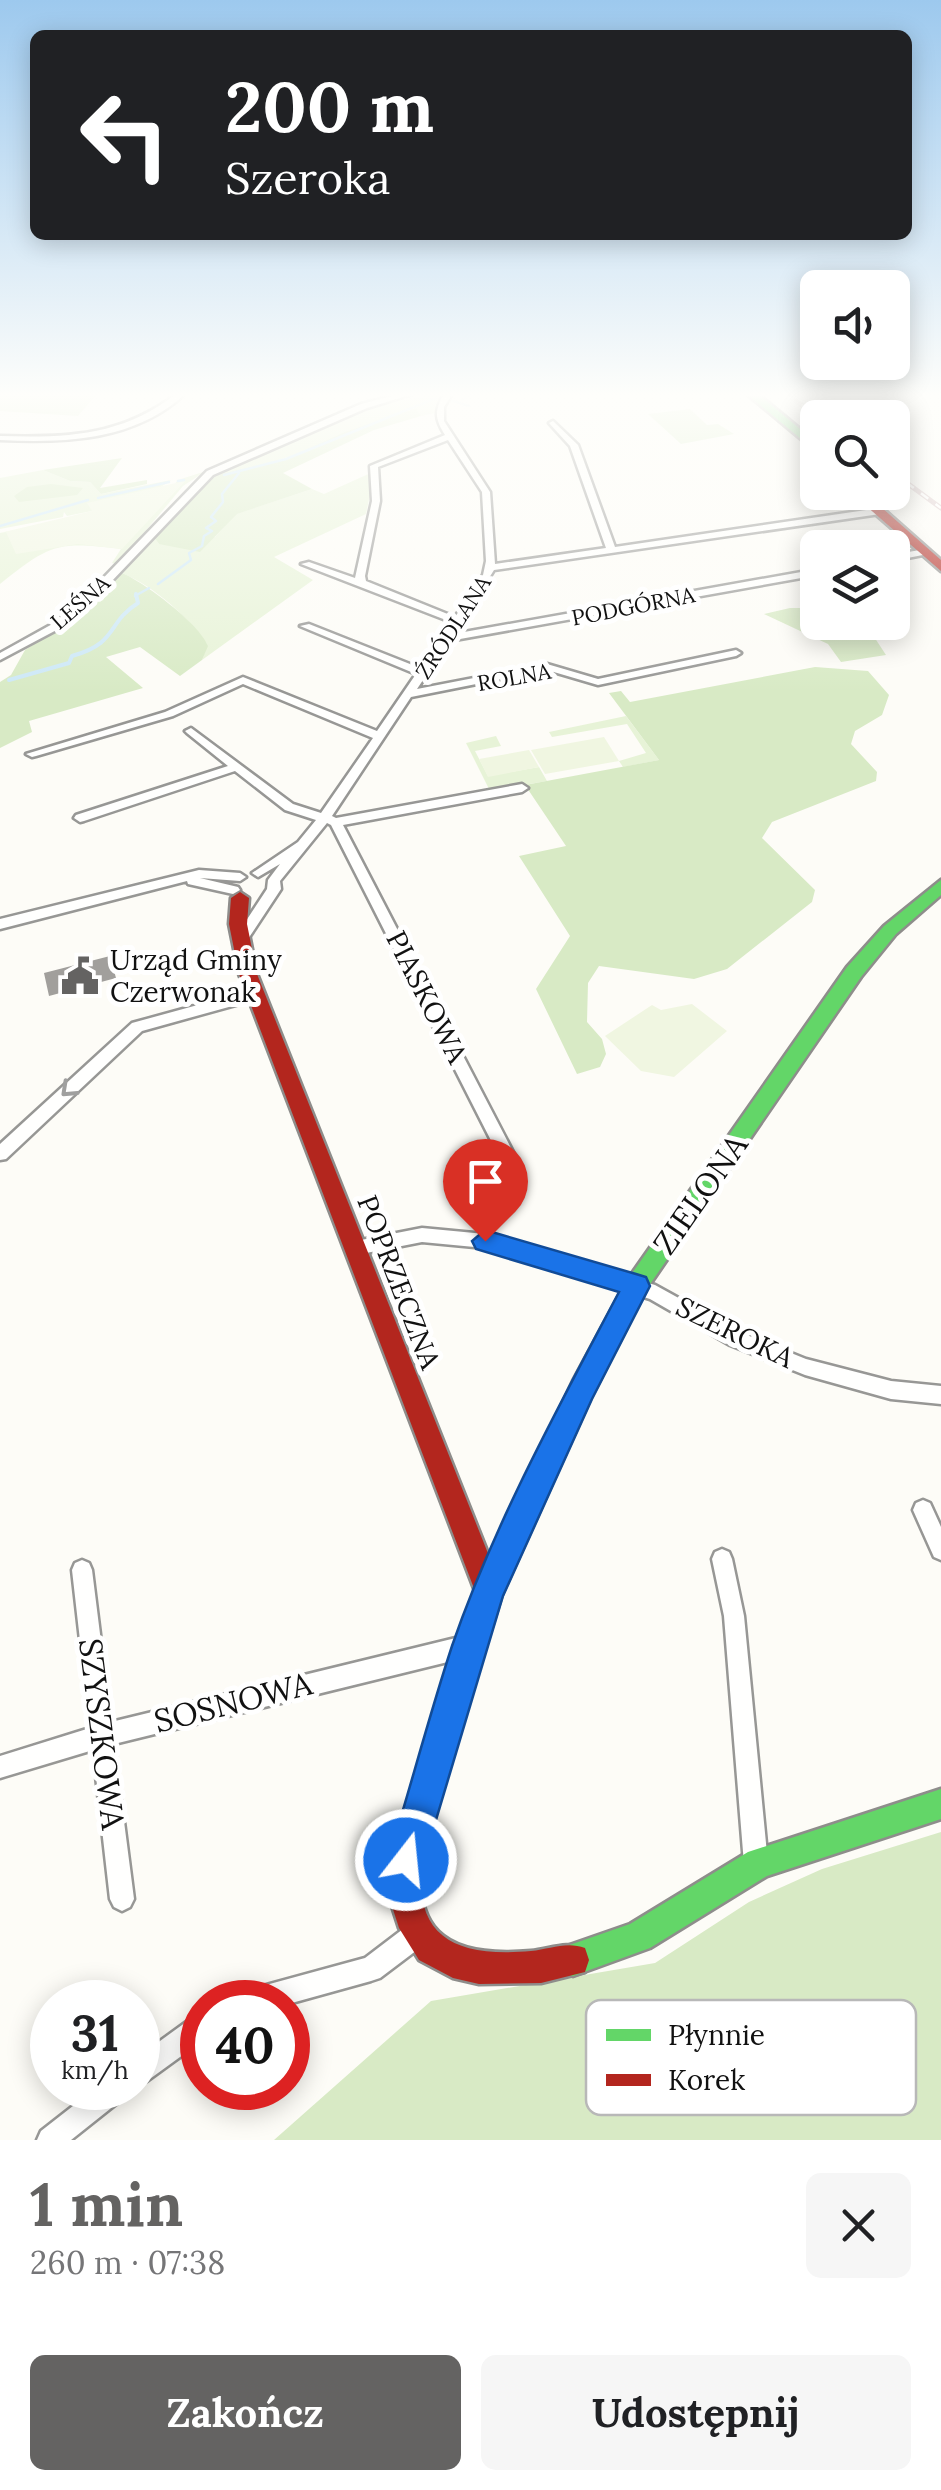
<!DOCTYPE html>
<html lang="pl">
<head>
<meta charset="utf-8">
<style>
	body { margin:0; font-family:Lora,serif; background:#f6f6f6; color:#202124; height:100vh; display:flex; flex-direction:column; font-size:38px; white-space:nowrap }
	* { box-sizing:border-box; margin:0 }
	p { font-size:32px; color:#757577 }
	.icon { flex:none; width:55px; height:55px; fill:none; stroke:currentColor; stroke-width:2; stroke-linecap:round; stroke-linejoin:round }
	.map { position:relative; height:2140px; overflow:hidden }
	.drawer { display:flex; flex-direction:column; background:#fff; flex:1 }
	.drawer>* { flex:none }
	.guide { position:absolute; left:30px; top:30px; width:882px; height:210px; border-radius:15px; box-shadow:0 5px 25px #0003; background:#202124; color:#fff; overflow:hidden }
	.tools { position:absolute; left:800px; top:270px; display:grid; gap:20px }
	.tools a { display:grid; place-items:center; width:110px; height:110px; border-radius:15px; background:#fff; box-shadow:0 5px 25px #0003; font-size:50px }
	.speed { position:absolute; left:30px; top:1980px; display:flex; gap:20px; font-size:50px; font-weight:700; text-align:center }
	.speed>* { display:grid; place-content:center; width:130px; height:130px; border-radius:50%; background:#fff; box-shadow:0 5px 25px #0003; line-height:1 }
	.speed small { font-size:25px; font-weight:400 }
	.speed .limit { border:15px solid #d22; background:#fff; color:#111 }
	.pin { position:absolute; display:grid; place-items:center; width:85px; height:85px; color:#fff; margin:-102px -42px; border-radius:50% 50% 50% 0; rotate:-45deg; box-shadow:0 0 10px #0007 }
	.pin .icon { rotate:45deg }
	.me { position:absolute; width:110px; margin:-55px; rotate:16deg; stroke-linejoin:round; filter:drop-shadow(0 0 8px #0008) }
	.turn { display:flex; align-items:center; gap:35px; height:210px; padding:0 30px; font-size:45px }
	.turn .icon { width:130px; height:130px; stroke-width:2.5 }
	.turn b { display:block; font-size:70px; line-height:85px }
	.round { display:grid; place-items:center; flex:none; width:105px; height:105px; border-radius:15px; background:#f6f6f6 }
	.summary { display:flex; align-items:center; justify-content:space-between; height:170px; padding:0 30px }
	h1 { font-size:60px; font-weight:700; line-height:75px; color:#646362 }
	.button { display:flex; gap:20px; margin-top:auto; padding:20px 30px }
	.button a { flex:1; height:115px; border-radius:15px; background:#646362; color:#fff; font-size:40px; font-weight:700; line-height:115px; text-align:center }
	.button a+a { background:#f6f6f6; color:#202124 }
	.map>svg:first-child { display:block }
</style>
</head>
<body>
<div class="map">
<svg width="941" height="2140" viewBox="0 0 941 2140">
	<rect width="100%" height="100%" fill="#fdfcf7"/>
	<path fill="#e7f3d7" d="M435,394L439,396L435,413L421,416L415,408C348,431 284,466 213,476L368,407Z
		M43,470L70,481L90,482L101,494L171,480L142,500L165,490L139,502L123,518L142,522L178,480L206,471L183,486L118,564L112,563L121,549C57,541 50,544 0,584V533L85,516L7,532L17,553L104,535L92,511L67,516L64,512L63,517L0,529V478Z
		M375,471L366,514L274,557L313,580L202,660L207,646C190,617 153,586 122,573L155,538L159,544L215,537L236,514L312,489L324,494Z
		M626,716L659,760L623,767L619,761L646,753L627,724L552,737L549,732Z
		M496,736L501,746L475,751L488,776L539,767L547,781L490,791L466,743Z"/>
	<path fill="#d8eac5" d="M0,394H97L78,416L0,411Z
		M416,408L421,416L374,430L283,473L312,489L237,514L200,552L159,544L154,537L213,476L286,459L345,432Z
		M690,409L707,425L718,424L734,434L681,444L648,414Z
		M122,458L100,488L147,480V484L101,494L90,482L70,481L43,470Z
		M51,484L83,488L77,495L19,502L14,496L27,487Z
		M122,573C144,582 200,624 208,646L202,660L180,676L140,647L106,657L143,688L29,721L32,732L0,748V682L11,675L25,650L84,612Z
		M790,608H803L817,616L818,622L865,623L886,655L841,662L828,644L764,614Z
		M815,667L868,671L889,695L882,715L855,731L851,744L877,772L876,781L772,822L762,838L815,890L812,902L727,969L694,979L599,966L588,983L587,1022L602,1039L606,1054L600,1067L577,1074L536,989L570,936L519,856L566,846L525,785L659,760L609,693L621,691L630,702Z
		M941,1832V2140H274L431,2001L655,1963L749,1902L822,1869Z"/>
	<path fill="#f0f6e1" d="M185,481L122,549L78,544L16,554L6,532L0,533L92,511L87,503Z
		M604,737L619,761L545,774L531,750Z
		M529,750L539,767L488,777L479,759Z
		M692,1004L727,1031L674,1077L641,1071L605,1036L652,1005L661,1010Z"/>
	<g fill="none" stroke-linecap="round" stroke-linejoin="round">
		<path stroke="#cde8f7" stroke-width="2.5" d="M462,399L473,394
			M450,400L469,406
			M224,475L286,459L436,398
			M178,481L184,480
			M98,498L169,482
			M0,526L88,500
			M158,584L191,560L189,553L202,546L204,536L212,531L206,528L216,521L211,517L223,502L222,494L239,473
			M135,596L149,588"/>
		<path stroke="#cde8f7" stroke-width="4" d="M9,680L69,663L72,656C119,643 106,623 138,603L136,594"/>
	</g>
	<path fill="#a19f9c" d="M110,956L116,978L49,996L44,973Z"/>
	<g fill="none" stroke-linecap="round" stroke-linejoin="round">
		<g stroke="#979795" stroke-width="5">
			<path id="street" d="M176,394H185C134,441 66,443 0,440V436C67,438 122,436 176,394Z
				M400,394H412L367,408L213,475L89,605L64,626L0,660V653L56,622L81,601L207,471L361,404Z
				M444,394H452L444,407V421L490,492L495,564L606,548L570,446L549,423L553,421L578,445L615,547L880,508L885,511L880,514L494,570L463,620L464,622L453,634L818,569V575L449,641L417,689L547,664L598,679L736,650L741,653L736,656L598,685L547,670L411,697L332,816L336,818L522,784L528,788L522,792L343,825L524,1173L522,1178L516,1180L510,1178L331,825L327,823L280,881L281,889L248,939L243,941L236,936L267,889L268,880L280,864L258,877L252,873L298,842L316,820L285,810L235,771L84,821L80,822L74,818L76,815L228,766L187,733L185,731L191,728L293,804L321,813L373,738L243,684L173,716L36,756L32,757L26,754L165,712L243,677L377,731L416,674L300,626L309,624L420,668L451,622L301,564L309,562L355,578L372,501L370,466L445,435C435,419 434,411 444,394ZM448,440L482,492L486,561L483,575L455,617L366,581L365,576L380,501L378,467Z
				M925,549L930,552L928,554L892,561V555Z
				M199,870L240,873L246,877L240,881L200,878L238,887L240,890L233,894L188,884L187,881L0,929V919Z
				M256,989L263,994L261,998L142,1031L6,1159L0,1160V1144L132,1023Z
				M422,1228L485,1234L655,1285L742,1333L806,1359L891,1381L941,1386V1404L891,1399L805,1375L730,1345L650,1299L485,1248L422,1242L356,1255L350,1253L348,1248L350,1243L356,1241Z
				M923,1500L930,1503L941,1527V1560L934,1557L913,1510L916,1503Z
				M722,1549L729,1552L732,1559L744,1616L768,1864L764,1872L756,1876L748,1872L744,1864L724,1616L712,1559L715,1552Z
				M82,1560L89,1563L92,1570L111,1722L468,1635L475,1639L479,1646L475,1653L468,1657L114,1744L134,1899L130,1907L122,1911L114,1907L110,1899L93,1750L0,1778V1756L90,1728L72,1570L75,1563Z
				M416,1923L425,1926L428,1935L425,1944L380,1978L371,1981L288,2004L236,2002L239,1993L248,1990L365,1958L407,1926Z
				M202,2013V2041L147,2081L138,2085V2057L193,2017Z
				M96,2088H129L125,2097L71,2140H37L41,2131Z"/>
		</g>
		<g stroke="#8e8d8b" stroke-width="5">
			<path id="fast" d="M747,394H758L818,444V453Z
				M941,880V895L896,934L861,977L644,1293L591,1397L498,1603L488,1607L478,1603L474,1593L478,1583L573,1381L628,1279L847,967L884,926Z
				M941,1789V1819L767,1876L650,1948L573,1976L561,1972L557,1960L561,1948L630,1924L748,1852Z"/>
		</g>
		<g stroke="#8e8d8b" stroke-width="5">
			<path id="jam" d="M850,492H864L941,560V571Z
				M240,892L249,898L247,924L257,974L503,1591L426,1838C406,1929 444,1959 531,1951C550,1949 567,1941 585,1948L589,1960L585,1972L541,1983L479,1984L453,1978L419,1960L399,1928L390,1900L392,1850L475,1591L239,974L229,924L231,898Z"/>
		</g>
		<use href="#street" fill="#fffffe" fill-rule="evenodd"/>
		<use href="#fast" fill="#63d668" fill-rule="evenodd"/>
		<use href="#jam" fill="#b3261e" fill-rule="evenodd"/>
		<g stroke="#d9c6c7" stroke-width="5">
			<path id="rail" d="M787,394L819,418
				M892,472L941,508"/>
		</g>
		<use href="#rail" stroke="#fff" stroke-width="2.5" stroke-dasharray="9" stroke-linecap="butt"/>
	</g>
	<defs><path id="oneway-chevron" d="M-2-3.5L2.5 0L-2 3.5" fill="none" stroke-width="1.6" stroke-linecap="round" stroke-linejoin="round" transform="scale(2.5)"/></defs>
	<use stroke="#a0a09f" href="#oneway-chevron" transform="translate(68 1090) rotate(137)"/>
	<linearGradient id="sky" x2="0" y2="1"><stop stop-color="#9dc9ee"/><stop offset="0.57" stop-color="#fefefb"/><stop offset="1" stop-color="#fefefb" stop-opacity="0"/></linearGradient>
	<rect width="941" height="693" fill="url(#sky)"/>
	<path fill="#1a73e8" stroke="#114b97" stroke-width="2.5" d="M485,1230L636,1274L646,1277L650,1286L592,1399L503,1596L424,1860L419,1872L406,1877L394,1872L388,1860C410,1789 429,1716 452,1646C494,1524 559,1406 619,1292L476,1249L472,1241Z"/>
	<defs>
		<g id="civic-bare" transform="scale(3)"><path d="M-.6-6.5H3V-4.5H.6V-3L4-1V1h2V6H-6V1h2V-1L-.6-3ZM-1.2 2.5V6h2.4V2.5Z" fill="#646362" stroke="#fff" stroke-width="2.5" paint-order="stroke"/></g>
	</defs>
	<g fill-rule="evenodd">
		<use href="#civic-bare" x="80" y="976"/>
	</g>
	<g text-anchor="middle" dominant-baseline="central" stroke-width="10" stroke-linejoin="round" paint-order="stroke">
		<g font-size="22" fill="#111" stroke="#fff">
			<text transform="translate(80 602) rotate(-41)">LEŚNA</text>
			<text transform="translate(633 606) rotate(-11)">PODGÓRNA</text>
			<text transform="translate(453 627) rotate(-57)">ŹRÓDLANA</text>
			<text transform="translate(514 677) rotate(-10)">ROLNA</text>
		</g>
		<g font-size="28" fill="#111" stroke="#fff" text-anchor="start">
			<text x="110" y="960">Urząd Gminy<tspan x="110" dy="32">Czerwonak</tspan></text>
		</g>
		<g font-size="28" fill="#111" stroke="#fff">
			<text transform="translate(427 997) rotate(63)">PIASKOWA</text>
			<text transform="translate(399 1282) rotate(69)">POPRZECZNA</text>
			<text transform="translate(735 1332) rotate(26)">SZEROKA</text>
		</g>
		<g font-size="32" fill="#111" stroke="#fff">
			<text transform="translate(700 1194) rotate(-55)">ZIELONA</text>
			<text transform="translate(233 1702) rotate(-14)">SOSNOWA</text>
			<text transform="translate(102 1734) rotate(83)">SZYSZKOWA</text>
		</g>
	</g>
	<rect x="586" y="2000" width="330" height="115" rx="15" fill="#fff" stroke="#b8b8b8" stroke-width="2.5"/>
	<rect x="606" y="2029" width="45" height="12" fill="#63d668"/>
	<rect x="606" y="2074" width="45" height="12" fill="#b3261e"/>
	<g font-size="28" fill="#111">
		<text x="668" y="2045">Płynnie</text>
		<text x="668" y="2090">Korek</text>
	</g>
</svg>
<div class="tools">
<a><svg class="icon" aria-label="sound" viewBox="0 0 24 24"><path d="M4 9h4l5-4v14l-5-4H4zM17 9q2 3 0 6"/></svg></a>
<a><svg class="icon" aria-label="search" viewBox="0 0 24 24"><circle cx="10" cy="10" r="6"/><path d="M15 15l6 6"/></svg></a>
<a><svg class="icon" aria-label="layers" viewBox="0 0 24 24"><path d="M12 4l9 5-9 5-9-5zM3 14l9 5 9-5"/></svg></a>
</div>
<div class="speed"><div>31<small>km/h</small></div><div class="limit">40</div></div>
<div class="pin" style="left:485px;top:1241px;background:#d93025"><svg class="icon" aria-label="arrive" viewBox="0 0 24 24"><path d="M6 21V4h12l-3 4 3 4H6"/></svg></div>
<svg class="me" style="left:406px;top:1860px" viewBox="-20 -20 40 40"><circle r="17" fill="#1a73e8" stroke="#fff" stroke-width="3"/><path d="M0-11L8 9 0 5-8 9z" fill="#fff"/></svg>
<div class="guide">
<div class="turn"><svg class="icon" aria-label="left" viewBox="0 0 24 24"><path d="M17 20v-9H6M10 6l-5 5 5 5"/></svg><div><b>200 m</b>Szeroka</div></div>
</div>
</div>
<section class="drawer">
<div class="summary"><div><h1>1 min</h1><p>260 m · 07:38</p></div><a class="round"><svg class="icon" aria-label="close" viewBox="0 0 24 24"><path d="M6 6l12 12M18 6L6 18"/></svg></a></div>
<div class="button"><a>Zakończ</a><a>Udostępnij</a></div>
</section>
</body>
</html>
